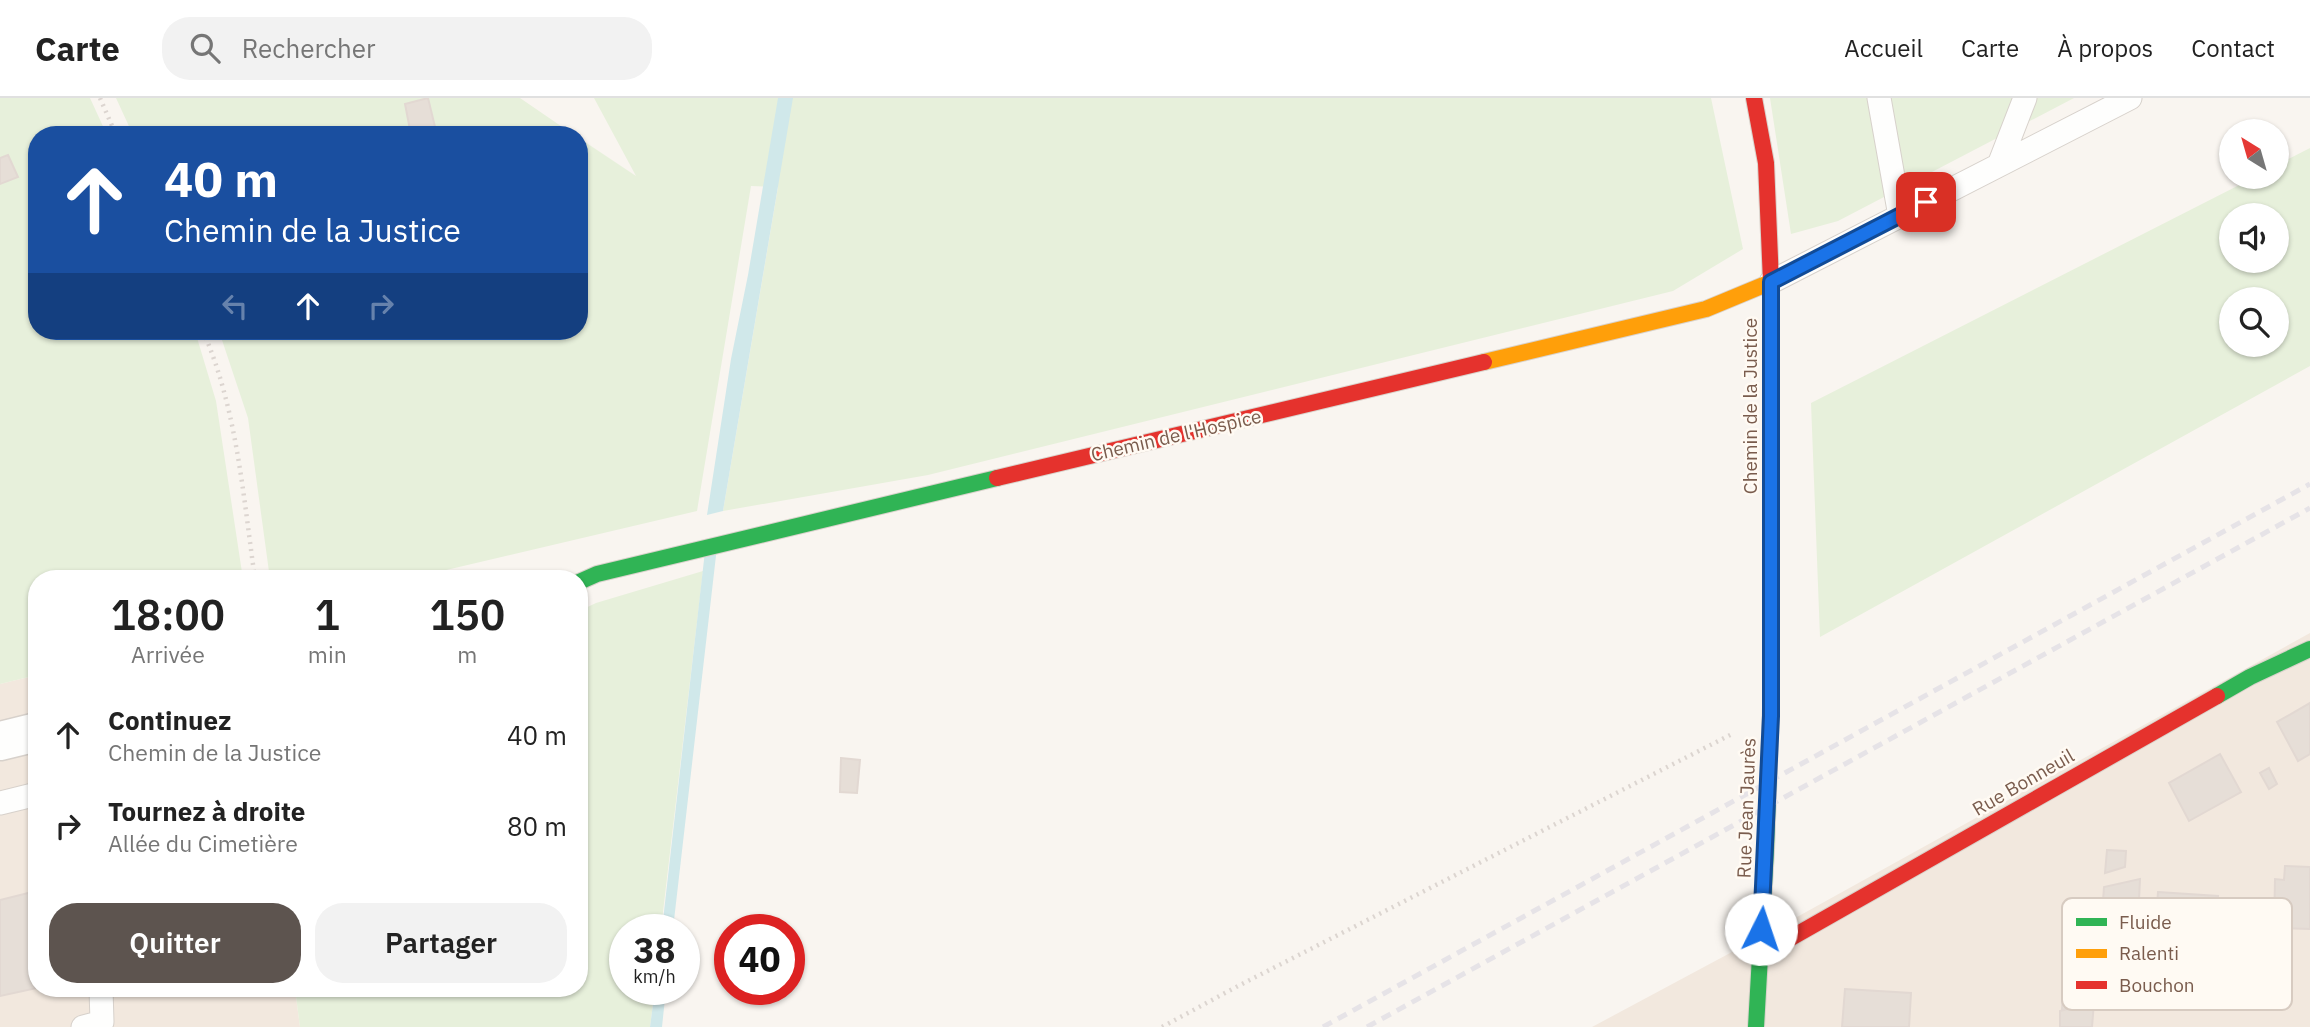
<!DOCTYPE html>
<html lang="fr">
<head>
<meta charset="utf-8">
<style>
	body { margin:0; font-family:"IBM Plex Sans",sans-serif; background:#f2f2f2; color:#222; height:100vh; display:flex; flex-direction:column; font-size:26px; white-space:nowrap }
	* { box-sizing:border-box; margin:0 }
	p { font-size:23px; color:#767676 }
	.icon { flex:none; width:38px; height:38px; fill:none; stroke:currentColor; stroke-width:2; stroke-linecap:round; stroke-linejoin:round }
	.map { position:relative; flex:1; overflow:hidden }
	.details { position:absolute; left:28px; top:472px; width:560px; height:427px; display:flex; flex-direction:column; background:#fff; border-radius:28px; box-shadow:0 2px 5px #0004 }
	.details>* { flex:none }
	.guide { position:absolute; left:28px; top:28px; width:560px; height:214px; border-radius:28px; box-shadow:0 2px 5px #0004; background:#1a4fa0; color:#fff; overflow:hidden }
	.needle { width:46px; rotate:323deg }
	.tools { position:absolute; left:2219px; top:21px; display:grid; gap:14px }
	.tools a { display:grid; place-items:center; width:70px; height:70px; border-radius:50%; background:#fff; box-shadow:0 2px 5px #0004; font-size:35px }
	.speed { position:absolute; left:609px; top:816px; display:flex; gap:14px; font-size:35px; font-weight:700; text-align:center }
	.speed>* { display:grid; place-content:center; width:91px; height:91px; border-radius:50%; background:#fff; box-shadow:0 2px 5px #0004; line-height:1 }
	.speed small { font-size:18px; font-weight:400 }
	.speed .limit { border:10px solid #d22; background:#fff; color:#111 }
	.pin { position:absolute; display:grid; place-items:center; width:60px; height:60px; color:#fff; margin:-30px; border-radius:14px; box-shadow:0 4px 10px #0006 }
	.me { position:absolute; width:77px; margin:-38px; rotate:4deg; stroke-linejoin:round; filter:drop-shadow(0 0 5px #0008) }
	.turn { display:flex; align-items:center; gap:24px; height:147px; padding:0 21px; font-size:32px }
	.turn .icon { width:91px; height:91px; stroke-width:2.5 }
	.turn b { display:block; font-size:49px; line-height:60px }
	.lanes { display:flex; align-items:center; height:66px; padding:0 21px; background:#0003; justify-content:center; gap:35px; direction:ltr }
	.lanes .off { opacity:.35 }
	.eta { display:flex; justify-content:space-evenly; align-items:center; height:119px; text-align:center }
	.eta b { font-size:42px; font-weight:600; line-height:49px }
	.button { display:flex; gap:14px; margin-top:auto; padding:14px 21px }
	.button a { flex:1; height:80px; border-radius:28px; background:#5d544f; color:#fff; font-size:28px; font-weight:600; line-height:80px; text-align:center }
	.button a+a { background:#f2f2f2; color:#222 }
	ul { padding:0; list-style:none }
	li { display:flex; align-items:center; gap:21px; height:91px; padding:0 21px }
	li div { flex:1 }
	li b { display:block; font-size:26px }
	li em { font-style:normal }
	header { display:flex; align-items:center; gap:42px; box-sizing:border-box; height:98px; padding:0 35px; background:#fff; border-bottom:2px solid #e0e0e0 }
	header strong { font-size:33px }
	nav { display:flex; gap:38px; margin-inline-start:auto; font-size:24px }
	.search { width:490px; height:63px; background:#f2f2f2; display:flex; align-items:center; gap:18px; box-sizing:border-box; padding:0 24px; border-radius:28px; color:#767676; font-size:26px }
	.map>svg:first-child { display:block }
</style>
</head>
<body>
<header>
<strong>Carte</strong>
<div class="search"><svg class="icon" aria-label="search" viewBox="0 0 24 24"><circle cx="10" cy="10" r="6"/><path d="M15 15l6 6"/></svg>Rechercher</div>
<nav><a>Accueil</a><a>Carte</a><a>À propos</a><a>Contact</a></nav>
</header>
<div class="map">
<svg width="2310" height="929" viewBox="0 0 2310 929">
	<rect width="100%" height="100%" fill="#f9f5f0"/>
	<path fill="#f2e8de" d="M2310,535V929H1592L1788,824Z
		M37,577V891H295L300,929H0V586Z"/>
	<path fill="#e7f0db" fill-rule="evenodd" d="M0,0H90L107,37H37V233H195L216,303L243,481H37V577L0,586Z
		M116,0H520L574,37H133Z
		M594,0H1711L1743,151L1673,193L928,377L723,413L778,89L751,88L697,413L408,481H270L248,320L219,233H579V40L636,78Z
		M1770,0H2074L1838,123L1791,136Z
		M2310,50V268L1820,539L1811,305L2255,79H2277V67ZM2277,117V163H2231V117ZM2277,201V247H2231V201Z
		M703,473L661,831H625V891H655L650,929H300L295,891H579V513L596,505Z"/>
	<path fill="#d0e8ea" d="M778,0H793L723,413L707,417L731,261L748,177Z
		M717,449L673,831H662L705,453Z
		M655,891H666L662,929H650Z"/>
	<path fill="#e6ded7" stroke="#e2d8d2" stroke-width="2" d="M428,0L437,37H411L405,6Z
		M8,57L18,79L0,86V60Z
		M2310,605V656L2298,663L2277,624Z
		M2220,656L2241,694L2189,723L2169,685Z
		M841,660L860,662L857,695L840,694Z
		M2269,670L2277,686L2269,691L2260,675Z
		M2107,752L2126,753L2125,769L2105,775Z
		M2285,768L2310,769V831L2274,830L2275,781L2284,782Z
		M2140,781L2138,822L2101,831L2104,789Z
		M36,793L37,890L0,898V802Z
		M2158,794L2218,798L2214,853L2154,848Z
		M2088,842L2100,843L2096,903L2062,912L2065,864L2086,865Z
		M1845,891L1911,895L1909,929H1842Z
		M2094,904L2092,929H2060V913Z"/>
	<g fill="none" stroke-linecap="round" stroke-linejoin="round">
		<g stroke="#d7d1cb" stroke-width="25">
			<path id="lane" d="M1879,0L1900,118
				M1999,67L2025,0
				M1771,184L2130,0
				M0,705L37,696
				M83,929L102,924L101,891"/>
		</g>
		<g stroke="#d7d1cb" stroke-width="41">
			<path id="street" d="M0,643L37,634"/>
		</g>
		<g stroke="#d9d2cb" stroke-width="18">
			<path id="fast" d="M579,484L597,476L997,380
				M2217,598L2250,579L2310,551
				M1756,929L1766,752L1771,609"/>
		</g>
		<g stroke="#d9d2cb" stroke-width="18">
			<path id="slow" d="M1484,264L1706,211L1771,184"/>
		</g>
		<g stroke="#d9d2cb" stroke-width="18">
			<path id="jam" d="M1754,0L1766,65L1771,184V609
				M997,380L1484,264
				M1759,858L2217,598"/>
		</g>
		<path stroke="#dcd5d0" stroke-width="4.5" stroke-dasharray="2 5" stroke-linecap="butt" d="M100,0L116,37
			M203,233C237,311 243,397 255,481
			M1162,929L1238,888L1734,635"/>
		<use href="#lane" stroke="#fefefd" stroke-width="23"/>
		<use href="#street" stroke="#fefefd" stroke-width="38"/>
		<use href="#fast" stroke="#30b455" stroke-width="16"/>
		<use href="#slow" stroke="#ff9f0a" stroke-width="16"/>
		<use href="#jam" stroke="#e5322d" stroke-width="16"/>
		<path stroke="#e6e3e7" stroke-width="5" stroke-dasharray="10 7" stroke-linecap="butt" d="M1323,929L2310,386
			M1367,929L2310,410"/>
	</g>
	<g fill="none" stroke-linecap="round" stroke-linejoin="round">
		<g stroke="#114b97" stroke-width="18">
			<path id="route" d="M1761,831L1771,618V184L1926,104"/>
		</g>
		<use href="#route" stroke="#1a73e8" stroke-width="12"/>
	</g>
	<g text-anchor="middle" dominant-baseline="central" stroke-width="5" stroke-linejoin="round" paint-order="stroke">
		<g font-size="19" fill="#7a5c4d" stroke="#fffaf3">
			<text transform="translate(1750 308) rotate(-90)">Chemin de la Justice</text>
			<text transform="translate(1176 337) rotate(-13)">Chemin de l'Hospice</text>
			<text transform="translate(2023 684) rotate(-30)">Rue Bonneuil</text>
			<text transform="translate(1746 710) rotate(-88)">Rue Jean Jaurès</text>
		</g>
	</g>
	<rect x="2062" y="800" width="230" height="112" rx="10" fill="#fffaf3" stroke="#d7cbc1" stroke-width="2"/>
	<rect x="2076" y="820" width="31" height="8" fill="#30b455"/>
	<rect x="2076" y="851" width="31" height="9" fill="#ff9f0a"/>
	<rect x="2076" y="883" width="31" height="8" fill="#e5322d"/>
	<g font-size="19" fill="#7a5c4d">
		<text x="2119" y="831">Fluide</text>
		<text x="2119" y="862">Ralenti</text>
		<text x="2119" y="894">Bouchon</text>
	</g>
</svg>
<div class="tools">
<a><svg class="needle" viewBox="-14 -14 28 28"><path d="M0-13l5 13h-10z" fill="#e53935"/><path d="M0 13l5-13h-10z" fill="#767676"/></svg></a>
<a><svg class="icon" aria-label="sound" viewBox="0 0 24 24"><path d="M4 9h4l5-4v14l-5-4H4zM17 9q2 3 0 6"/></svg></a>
<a><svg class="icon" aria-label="search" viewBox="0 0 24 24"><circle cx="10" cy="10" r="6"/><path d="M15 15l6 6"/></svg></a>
</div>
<div class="speed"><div>38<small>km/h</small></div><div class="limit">40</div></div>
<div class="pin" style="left:1926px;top:104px;background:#d93025"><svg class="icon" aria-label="arrive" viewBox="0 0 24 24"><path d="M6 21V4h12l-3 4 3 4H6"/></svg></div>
<svg class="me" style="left:1761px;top:831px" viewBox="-20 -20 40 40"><circle r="19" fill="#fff"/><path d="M0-13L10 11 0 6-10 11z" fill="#1a73e8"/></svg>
<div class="guide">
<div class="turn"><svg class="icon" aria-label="ahead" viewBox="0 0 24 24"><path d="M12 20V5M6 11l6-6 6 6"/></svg><div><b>40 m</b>Chemin de la Justice</div></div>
<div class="lanes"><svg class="icon off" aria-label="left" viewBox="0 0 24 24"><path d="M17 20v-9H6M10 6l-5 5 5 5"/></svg><svg class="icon" aria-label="ahead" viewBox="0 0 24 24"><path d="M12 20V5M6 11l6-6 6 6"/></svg><svg class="icon off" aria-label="right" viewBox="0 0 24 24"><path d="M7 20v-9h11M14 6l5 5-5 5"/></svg></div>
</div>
<section class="details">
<div class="eta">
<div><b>18:00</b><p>Arrivée</p></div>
<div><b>1</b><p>min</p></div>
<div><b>150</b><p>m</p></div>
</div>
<ul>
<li><svg class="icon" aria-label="ahead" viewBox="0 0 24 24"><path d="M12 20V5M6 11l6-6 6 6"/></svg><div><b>Continuez</b><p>Chemin de la Justice</p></div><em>40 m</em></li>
<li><svg class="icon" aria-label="right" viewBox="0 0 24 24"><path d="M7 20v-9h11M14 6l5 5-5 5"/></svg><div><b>Tournez à droite</b><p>Allée du Cimetière</p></div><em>80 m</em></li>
</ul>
<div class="button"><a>Quitter</a><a>Partager</a></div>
</section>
</div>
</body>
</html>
